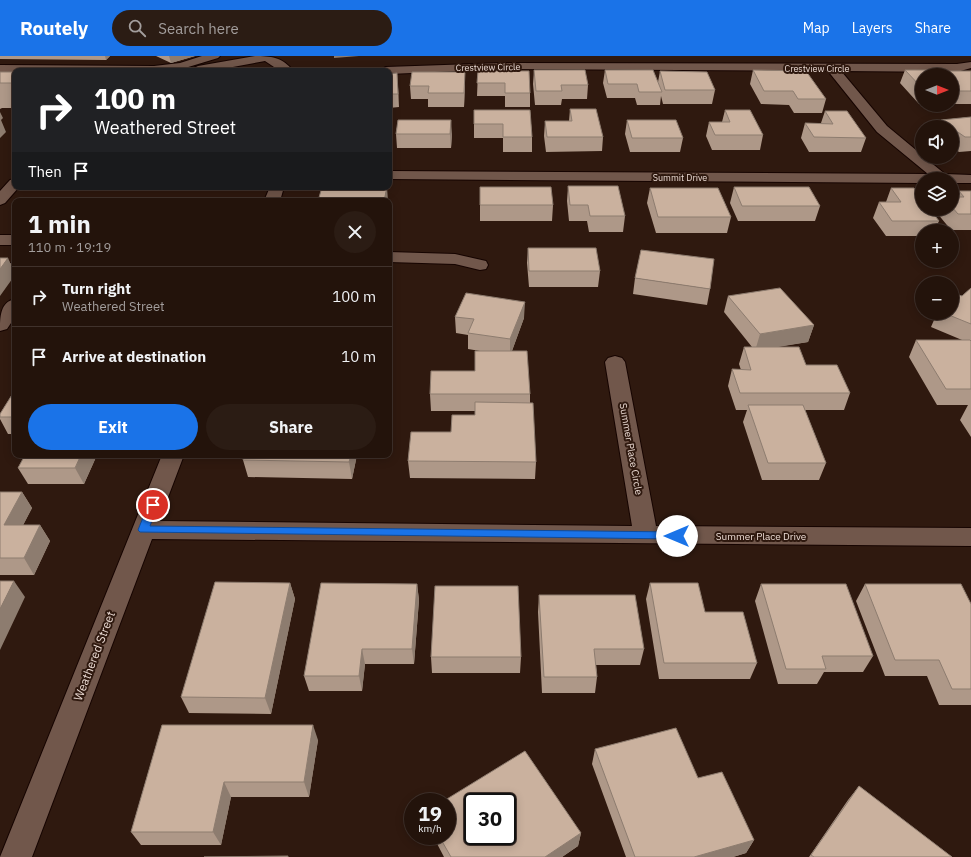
<!DOCTYPE html>
<html lang="en">
<head>
<meta charset="utf-8">
<style>
	body { margin:0; font-family:"IBM Plex Sans",sans-serif; background:#2b1c14; color:#f1f3f6; height:100vh; display:flex; flex-direction:column; font-size:15px; white-space:nowrap }
	* { box-sizing:border-box; margin:0 }
	p { font-size:13px; color:#a39e9d }
	.icon { flex:none; width:22px; height:22px; fill:none; stroke:currentColor; stroke-width:2; stroke-linecap:round; stroke-linejoin:round }
	.map { position:relative; flex:1; overflow:hidden }
	.details { position:absolute; left:12px; top:142px; width:380px; height:260px; display:flex; flex-direction:column; background:#23130b; border-radius:8px; box-shadow:0 2px 10px #0003,0 0 0 1px #40322c }
	.details>* { flex:none }
	.hud { position:absolute; left:12px; top:12px; width:380px; height:122px; border-radius:8px; box-shadow:0 2px 10px #0003,0 0 0 1px #40322c; background:#202124; color:#fff; overflow:hidden }
	.needle { width:26px; rotate:90deg }
	.controls { position:absolute; left:915px; top:12px; display:grid; gap:8px }
	.controls a { display:grid; place-items:center; width:44px; height:44px; border-radius:50%; background:#23130b; box-shadow:0 2px 10px #0003,0 0 0 1px #40322c; font-size:20px }
	.speed { position:absolute; left:404px; top:737px; display:flex; gap:8px; font-size:20px; font-weight:700; text-align:center }
	.speed>* { display:grid; place-content:center; width:52px; height:52px; border-radius:50%; background:#23130b; box-shadow:0 2px 10px #0003,0 0 0 1px #40322c; line-height:1 }
	.speed small { font-size:10px; font-weight:400 }
	.speed .limit { border:2px solid #111; border-radius:6px; background:#fff; color:#111 }
	.pin { position:absolute; display:grid; place-items:center; width:34px; height:34px; color:#fff; margin:-17px; border:2px solid #fff; border-radius:50%; box-shadow:0 1px 4px #0007 }
	.me { position:absolute; width:44px; margin:-22px; rotate:270deg; stroke-linejoin:round; filter:drop-shadow(0 0 3px #0008) }
	.turn { display:flex; align-items:center; gap:14px; height:84px; padding:0 16px; font-size:18px }
	.turn .icon { width:52px; height:52px; stroke-width:2.5 }
	.turn b { display:block; font-size:28px; line-height:34px }
	.then { display:flex; align-items:center; height:38px; padding:0 16px; background:#0003; gap:8px; font-size:15px }
	.round { display:grid; place-items:center; flex:none; width:42px; height:42px; border-radius:21px; background:#2b1c14 }
	.summary { display:flex; align-items:center; justify-content:space-between; height:68px; padding:0 16px }
	h1 { font-size:24px; font-weight:800; line-height:30px }
	.action { display:flex; gap:8px; margin-top:auto; padding:8px 16px }
	.action a { flex:1; height:46px; border-radius:24px; background:#1a73e8; color:#fff; font-size:16px; font-weight:800; line-height:46px; text-align:center }
	.action a+a { background:#2b1c14; color:#f1f3f6 }
	ul { padding:0; list-style:none }
	li { display:flex; align-items:center; gap:12px; height:60px; padding:0 16px; border-top:1px solid #40322c }
	li div { flex:1 }
	li b { display:block; font-size:15px }
	li em { font-style:normal }
	header { display:flex; align-items:center; gap:24px; box-sizing:border-box; height:56px; padding:0 20px; background:#1a73e8; color:#fff }
	header strong { font-size:19px }
	nav { display:flex; gap:22px; margin-inline-start:auto; font-size:14px }
	.search { width:280px; height:36px; background:#2b1c14; display:flex; align-items:center; gap:10px; box-sizing:border-box; padding:0 14px; border-radius:22px; color:#a39e9d; font-size:15px }
	.map>svg:first-child { display:block }
</style>
</head>
<body>
<header>
<strong>Routely</strong>
<div class="search"><svg class="icon" aria-label="search" viewBox="0 0 24 24"><circle cx="10" cy="10" r="6"/><path d="M15 15l6 6"/></svg>Search here</div>
<nav><a>Map</a><a>Layers</a><a>Share</a></nav>
</header>
<div class="map">
<svg width="971" height="801" viewBox="0 0 971 801">
	<rect width="100%" height="100%" fill="#2f190f"/>
	<g fill="none" stroke-linecap="round" stroke-linejoin="round">
		<g stroke="#160400" stroke-width="2">
			<path id="minor" d="M202,0H220L218,2L185,12L171,15H15V17H0V9L154,10L180,7Z
				M255,0C270,0 283,1 293,15H280L265,5L211,15L192,14L194,12L198,10Z
				M971,6V12L957,16L841,15L887,70L922,99V101H924L945,118L971,119V127H952V123H922V127L389,123V115L928,118L877,76L828,15L503,13L389,18V15H380L382,13L386,11L503,7L957,8Z
				M15,123V131H19L5,147L0,149V135L10,124Z
				M270,131H284L280,145H264Z
				M0,179H15V189H0Z
				M389,196L455,198L486,205L488,209L486,213L480,214L455,208L389,206Z
				M0,207H15V217H0Z
				M15,243V261L7,273L0,275C0,261 0,246 15,243Z
				M615,300L622,302L625,306L656,470L971,472V490L152,483L32,801H0L162,399H184L159,465L632,470L605,306L608,302Z"/>
		</g>
		<use href="#minor" fill="#71574b" fill-rule="evenodd"/>
	</g>
	<path fill="#ae9888" d="M0,0H110L106,4L0,3Z
		M156,0H195L171,7Z
		M534,14L588,29L587,43H562L561,49H535L533,28Z
		M605,14L658,26L660,15L715,34L712,48H663L661,40L660,49H637L635,42H607L603,27Z
		M753,14L826,43L822,57H794L789,49L761,48L750,28Z
		M905,14L922,19V48H919L900,27Z
		M478,15L530,37V51H505V40H477Z
		M940,15H971V48H955L952,45V19H938Z
		M0,16H15V52H2L0,53Z
		M389,18L398,31L399,51L389,52Z
		M465,29L464,51H428V43H411L410,30Z
		M570,53L603,81L602,95L546,96L544,80L545,65H569Z
		M530,54L532,81V96H503V82H474V68Z
		M725,54L763,79L760,94H712L706,80L709,66H722Z
		M825,55L866,82L861,96H809L801,82L805,67H821Z
		M971,61V95L959,96L952,90V71H938L941,64Z
		M398,64L452,78L451,92H397L396,78Z
		M627,64L683,82L680,96H630L625,78Z
		M568,130L625,160L623,176H589L587,165H569L567,145Z
		M480,131L553,149L552,165H480Z
		M734,131L820,150L815,165H738L730,147Z
		M650,132L731,161L727,177H656L647,147Z
		M891,132L939,165L934,175H922V180H886L873,162L879,146H886Z
		M959,135H971V174H951L937,157L939,153H952V141H956Z
		M528,192L600,215L598,231H529L527,207Z
		M635,222L710,233L707,249L633,238Z
		M971,232V381L960,364L968,349H937L909,301L916,284H962L931,271L937,257H952L962,240Z
		M728,240L814,269L808,286L775,291L806,309L850,337L844,354H805L826,407L819,424H762L743,366L747,354H736L728,330L732,313L741,314L739,308L744,291H752L724,256Z
		M455,261L524,262L512,295L530,338V347L536,406L535,423L410,422L408,405L475,359V355H431L430,338L475,315L480,295L468,293V279L456,277Z
		M15,334V378H8L0,363V358Z
		M25,399H97L84,428H28L18,412Z
		M244,399H357L352,423L248,421L243,404Z
		M0,436H22L32,452L23,469H40L50,485L34,519H0Z
		M290,527L295,543L271,658L189,657L181,641Z
		M650,527L705,556L757,607L750,623H659L646,543Z
		M417,528L419,544L414,608H365L362,635H309L304,620Z
		M761,528L873,600L863,616H824L817,628H778L755,545Z
		M865,528L971,548V649H939L927,620H885L856,545Z
		M539,539L644,593L640,609H596L597,621L595,637H542L538,556Z
		M431,601H521L520,617H432Z
		M162,669L318,684L309,741H231L221,789H141L131,776Z
		M595,693L698,722L754,784L746,797L733,801H626L592,708Z
		M859,730L952,801H809L848,744Z
		M581,777L578,790L562,801H444L433,780Z"/>
	<path fill="#8d7c6f" d="M105,0H110L106,4Z
		M169,0H195L171,7Z
		M334,0H359L334,2Z
		M465,16V29L464,51V37Z
		M397,17L398,31L399,51L398,38Z
		M0,56L3,62L1,64L6,76L0,82Z
		M389,60L390,72L389,77Z
		M451,64L452,78L451,92L450,78Z
		M387,131L388,145H384Z
		M8,202L15,217V219L0,240V213Z
		M525,246L524,262L510,300V283Z
		M814,269L808,286L755,295L760,278Z
		M81,399H97L84,428L75,412Z
		M351,399H357L352,423L349,406Z
		M22,436L32,452L15,485L4,469Z
		M40,469L50,485L34,519L24,502Z
		M14,525L25,541L0,594V553Z
		M290,527L295,543L271,658L265,642Z
		M417,528L419,544L414,608L412,593Z
		M362,593L365,608L362,635L359,620Z
		M313,669L318,684L309,741L304,726Z
		M224,726L231,741L221,789L213,776Z
		M581,777L578,790L562,801H545Z
		M754,784L746,797L733,801H694Z"/>
	<path fill="#cab19e" stroke="#8d7c6f" fill-rule="evenodd" d="M534,14H585L588,29H561L562,35H536Z
		M605,14H653L662,36H639L637,28H608Z
		M753,14L806,15L826,43H798L793,35H764Z
		M905,14H931L937,19H922V32Z
		M478,15H529L530,37H505V27H477Z
		M660,15L707,16L715,34H665Z
		M940,15H971V35H960L952,27V19H944Z
		M0,16H15V27H0Z
		M412,16H465L464,37H428L429,30H410Z
		M397,17L398,38H389V18Z
		M570,53H596L603,81H547L545,65H572Z
		M474,54H530L532,81H503V68H474Z
		M725,54H750L763,79H715L709,66H730Z
		M825,55H847L866,82L814,81L805,67L833,68Z
		M971,61V81H965L952,72V71H951L941,64Z
		M398,64H451L450,78H396Z
		M627,64H676L683,82H632Z
		M568,130H618L625,160H590L588,149H570Z
		M322,131H387L384,145H318Z
		M480,131H551L553,149H480Z
		M734,131H809L820,150H742Z
		M650,132H718L731,161H658Z
		M891,132H914L922,143V153H930L939,165H892L879,146H901Z
		M959,135H971V158H958L952,151V141H964Z
		M528,192H596L600,215H529Z
		M641,194L714,203L710,233L635,222Z
		M0,202H8L0,213Z
		M780,232L814,269L760,278L728,240Z
		M971,232V268L944,257H952V242L956,238L962,240Z
		M466,237L525,246L510,283L468,277L474,263L455,261Z
		M916,284H970L971,285V333H946Z
		M744,291H799L806,309H837L850,337H740L732,313L751,314Z
		M475,295H527L530,338H430L431,315H475Z
		M15,334V361H0V358Z
		M475,346L533,347L536,406L408,405L411,376H451L452,359H475Z
		M748,349H803L826,407H768Z
		M25,399H81L75,412H18Z
		M244,399H351L349,406L243,404Z
		M0,436H22L4,469H40L24,502H0Z
		M0,525H14L0,553Z
		M215,526L290,527L265,642L181,641Z
		M321,527L417,528L412,593H362L359,620H304Z
		M650,527H698L705,556H743L757,607H664Z
		M761,528H846L873,600H822L826,613H786Z
		M865,528H961L971,548V633H952L939,604H895Z
		M435,530H518L521,601H431Z
		M539,539H635L644,593H594L597,621H544Z
		M162,669H313L304,726H224L213,776H131Z
		M676,672L698,722L722,716L754,784L694,801H635L595,693Z
		M525,695L581,777L545,801H451L439,780H447V746H442ZM473,746H507V780H473Z
		M859,730L952,801H814L811,799Z
		M288,800V801H204Z"/>
	<path fill="#1a73e8" stroke="#114b97" d="M153,445L158,449L150,470L677,476L681,477L682,480L681,482L677,483L140,476L138,474L148,449Z"/>
	<g text-anchor="middle" dominant-baseline="central" stroke-width="4" stroke-linejoin="round" paint-order="stroke">
		<g font-size="9" fill="#ecdcd5" stroke="#2f190f">
			<text transform="translate(488 11) rotate(-1)">Crestview Circle</text>
			<text x="817" y="12">Crestview Circle</text>
			<text x="680" y="121">Summit Drive</text>
		</g>
		<g font-size="10" fill="#ecdcd5" stroke="#2f190f">
			<text transform="translate(631 393) rotate(80)">Summer Place Circle</text>
			<text x="761" y="480">Summer Place Drive</text>
		</g>
		<g font-size="12" fill="#ecdcd5" stroke="#2f190f">
			<text transform="translate(94 600) rotate(-69)">Weathered Street</text>
		</g>
	</g>
</svg>
<div class="controls">
<a><svg class="needle" viewBox="-14 -14 28 28"><path d="M0-13l5 13h-10z" fill="#e53935"/><path d="M0 13l5-13h-10z" fill="#a39e9d"/></svg></a>
<a><svg class="icon" aria-label="sound" viewBox="0 0 24 24"><path d="M4 9h4l5-4v14l-5-4H4zM17 9q2 3 0 6"/></svg></a>
<a><svg class="icon" aria-label="layers" viewBox="0 0 24 24"><path d="M12 4l9 5-9 5-9-5zM3 14l9 5 9-5"/></svg></a>
<a>+</a>
<a>−</a>
</div>
<div class="speed"><div>19<small>km/h</small></div><div class="limit">30</div></div>
<div class="pin" style="left:153px;top:449px;background:#d93025"><svg class="icon" aria-label="arrive" viewBox="0 0 24 24"><path d="M6 21V4h12l-3 4 3 4H6"/></svg></div>
<svg class="me" style="left:677px;top:480px" viewBox="-20 -20 40 40"><circle r="19" fill="#fff"/><path d="M0-13L10 11 0 6-10 11z" fill="#1a73e8"/></svg>
<div class="hud">
<div class="turn"><svg class="icon" aria-label="right" viewBox="0 0 24 24"><path d="M7 20v-9h11M14 6l5 5-5 5"/></svg><div><b>100 m</b>Weathered Street</div></div>
<div class="then">Then<svg class="icon" aria-label="arrive" viewBox="0 0 24 24"><path d="M6 21V4h12l-3 4 3 4H6"/></svg></div>
</div>
<section class="details">
<div class="summary"><div><h1>1 min</h1><p>110 m · 19:19</p></div><a class="round"><svg class="icon" aria-label="close" viewBox="0 0 24 24"><path d="M6 6l12 12M18 6L6 18"/></svg></a></div>
<ul>
<li><svg class="icon" aria-label="right" viewBox="0 0 24 24"><path d="M7 20v-9h11M14 6l5 5-5 5"/></svg><div><b>Turn right</b><p>Weathered Street</p></div><em>100 m</em></li>
<li><svg class="icon" aria-label="arrive" viewBox="0 0 24 24"><path d="M6 21V4h12l-3 4 3 4H6"/></svg><div><b>Arrive at destination</b></div><em>10 m</em></li>
</ul>
<div class="action"><a>Exit</a><a>Share</a></div>
</section>
</div>
</body>
</html>
